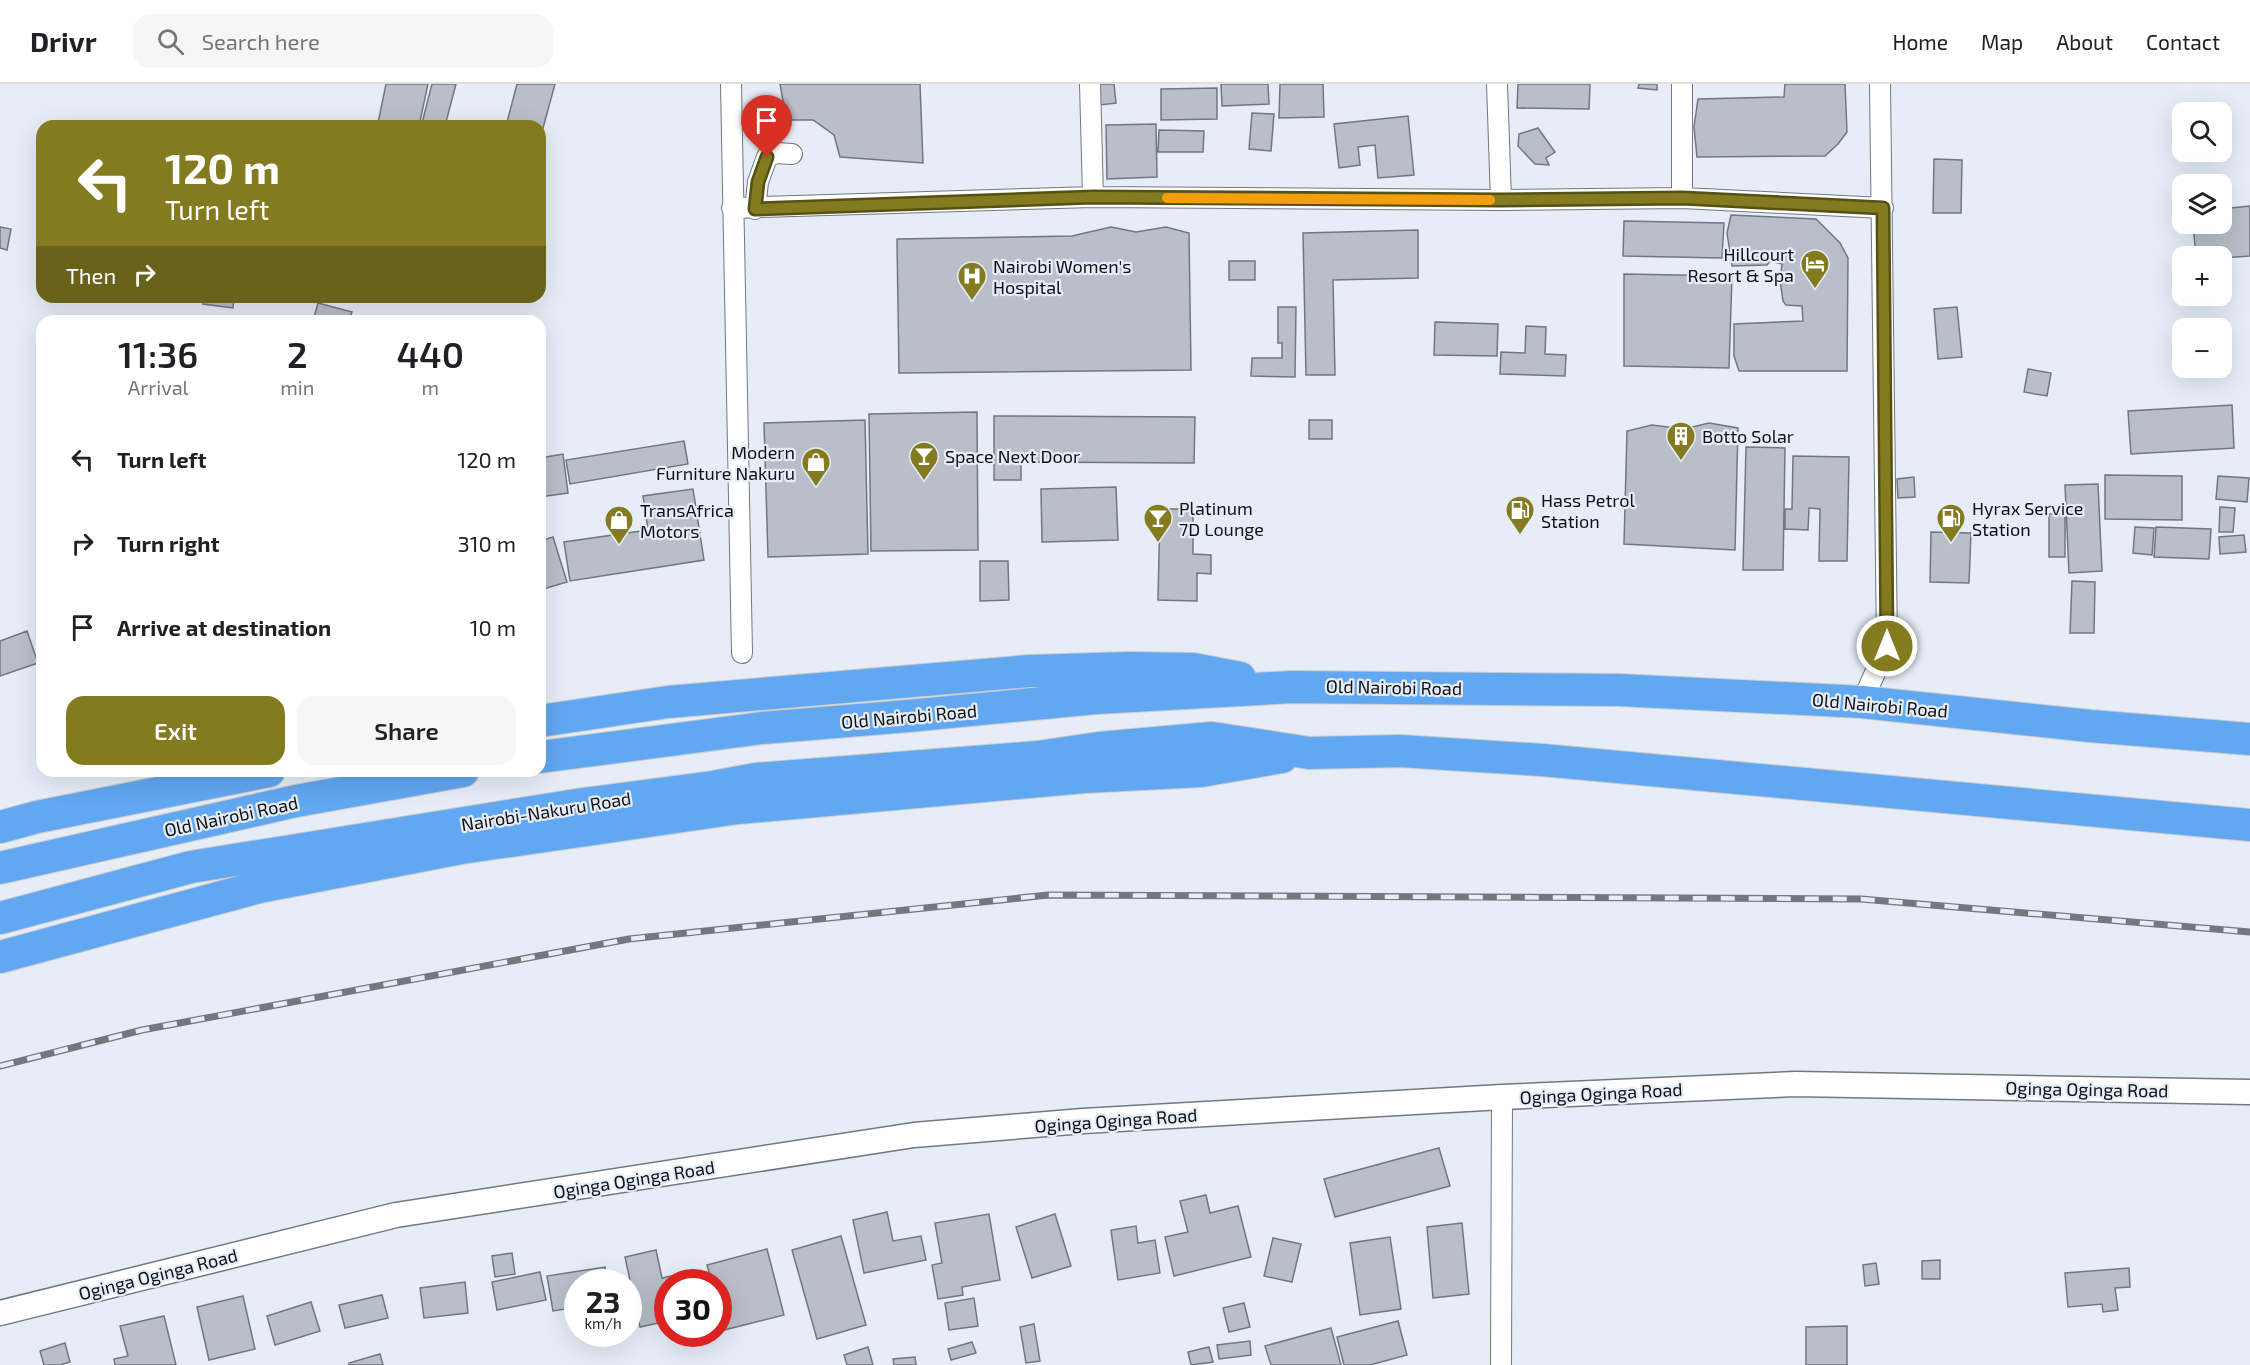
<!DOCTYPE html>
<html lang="en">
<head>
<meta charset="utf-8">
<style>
	body { margin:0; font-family:"Exo 2",sans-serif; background:#f6f6f6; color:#202124; height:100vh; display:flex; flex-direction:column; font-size:22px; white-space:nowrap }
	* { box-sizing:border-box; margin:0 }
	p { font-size:20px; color:#757577 }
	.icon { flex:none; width:33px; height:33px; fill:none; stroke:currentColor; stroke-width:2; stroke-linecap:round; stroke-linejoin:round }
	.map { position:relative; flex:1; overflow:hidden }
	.details { position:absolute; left:36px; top:231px; width:510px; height:462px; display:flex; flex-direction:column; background:#fff; border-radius:18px; box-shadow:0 6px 24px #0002 }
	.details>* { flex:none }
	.hud { position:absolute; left:36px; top:36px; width:510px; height:183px; border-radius:18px; box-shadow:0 6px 24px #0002; background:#847b21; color:#fff; overflow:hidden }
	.fabs { position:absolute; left:2172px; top:18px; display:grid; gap:12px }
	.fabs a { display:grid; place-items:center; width:60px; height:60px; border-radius:12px; background:#fff; box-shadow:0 6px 24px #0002; font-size:30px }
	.speed { position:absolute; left:564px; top:1185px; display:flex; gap:12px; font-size:30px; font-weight:700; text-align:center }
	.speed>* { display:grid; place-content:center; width:78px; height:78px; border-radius:50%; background:#fff; box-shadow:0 6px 24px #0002; line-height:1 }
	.speed small { font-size:15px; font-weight:400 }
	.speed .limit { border:9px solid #d22; background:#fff; color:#111 }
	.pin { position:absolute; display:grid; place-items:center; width:51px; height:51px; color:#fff; margin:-62px -26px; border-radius:50% 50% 50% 0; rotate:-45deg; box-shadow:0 0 6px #0007 }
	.pin .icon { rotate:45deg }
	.me { position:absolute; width:66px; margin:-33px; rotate:0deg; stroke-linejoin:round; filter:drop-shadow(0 0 4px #0008) }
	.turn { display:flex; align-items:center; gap:21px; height:126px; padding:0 30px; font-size:27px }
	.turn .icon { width:78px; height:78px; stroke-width:2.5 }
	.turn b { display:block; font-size:42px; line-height:51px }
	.then { display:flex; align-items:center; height:57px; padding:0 30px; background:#0003; gap:12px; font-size:22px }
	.eta { display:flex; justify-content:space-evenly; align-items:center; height:102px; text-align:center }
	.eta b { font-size:36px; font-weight:600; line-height:42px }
	.button { display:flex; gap:12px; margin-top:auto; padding:12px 30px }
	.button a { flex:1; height:69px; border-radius:18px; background:#847b21; color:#fff; font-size:24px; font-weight:600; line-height:69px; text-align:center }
	.button a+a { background:#f6f6f6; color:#202124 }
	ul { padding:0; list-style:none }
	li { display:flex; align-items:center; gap:18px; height:84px; padding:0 30px }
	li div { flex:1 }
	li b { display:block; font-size:22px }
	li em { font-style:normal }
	header { display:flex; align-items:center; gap:36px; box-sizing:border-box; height:84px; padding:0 30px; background:#fff; border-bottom:2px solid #e0e0e0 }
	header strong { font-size:28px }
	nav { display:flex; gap:33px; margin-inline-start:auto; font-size:21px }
	.search { width:420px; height:54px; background:#f6f6f6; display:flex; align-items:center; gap:15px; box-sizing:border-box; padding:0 21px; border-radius:18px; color:#757577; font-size:22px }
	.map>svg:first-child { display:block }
</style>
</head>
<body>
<header>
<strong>Drivr</strong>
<div class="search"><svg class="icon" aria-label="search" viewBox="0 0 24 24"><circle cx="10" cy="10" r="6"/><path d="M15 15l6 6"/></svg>Search here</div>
<nav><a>Home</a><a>Map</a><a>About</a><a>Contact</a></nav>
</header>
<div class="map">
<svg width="2250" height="1281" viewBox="0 0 2250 1281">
	<rect width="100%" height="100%" fill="#e6edf7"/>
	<path fill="#b8bfc8" stroke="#70777f" stroke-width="1.5" d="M386,0H428L419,42H390L378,39Z
		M432,0H456L445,42L422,39Z
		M517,0H555L540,55V42H506Z
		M780,0H920L923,79L840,73L834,51L813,36H792L783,17Z
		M1099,0H1114L1116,19L1100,21Z
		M1221,0H1268L1269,20L1222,22Z
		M1280,0H1323L1324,33L1279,34Z
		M1518,0H1590L1589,25L1517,24Z
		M1639,0H1657V6L1638,4Z
		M1785,0H1845L1847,48L1838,60L1825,72L1697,73L1694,43L1698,15L1784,13Z
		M1217,4V35L1161,36V5Z
		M1252,29L1274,30L1271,67L1249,65Z
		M1408,32L1414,91L1378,94L1375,61L1358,63L1360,81L1339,84L1334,40Z
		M1156,40L1157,93L1107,95L1106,41Z
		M1538,44L1555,68L1546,74L1549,81L1535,80L1518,62L1519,50Z
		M1159,46L1204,47L1203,68H1158Z
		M1934,75L1962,76L1961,129H1933Z
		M2250,122V172L2222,174V172H2196L2193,140H2222V125Z
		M1731,131L1816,135L1840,159L1848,174L1847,287H1739L1734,272V240L1803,237L1802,222L1786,221L1783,217L1780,196L1782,180L1770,177L1767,181L1732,182L1727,149Z
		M1624,137L1724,139L1722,174L1623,172Z
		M0,143L11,145L7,166L0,164Z
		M1111,143L1136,148L1166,143L1189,149L1191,286L899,289L897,155L1072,152Z
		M1418,146V194L1333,196L1335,291H1306L1303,149Z
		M1229,177H1255V196H1229Z
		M1624,190L1732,192L1729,284L1624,282Z
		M204,213H234L233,224L203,220Z
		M318,219L352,228L349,237H313Z
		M1278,223H1296L1295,293L1251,292L1252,274H1282V259H1278Z
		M1957,223L1962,273L1938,275L1934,225Z
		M1435,238L1498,240L1497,272L1434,271Z
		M1526,242L1546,243L1545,270L1566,271L1565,292L1500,290L1501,268L1525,269Z
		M2028,285L2051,289L2047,312L2024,308Z
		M2232,321L2234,364L2131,370L2128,327Z
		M977,328L978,466L871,467L869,330Z
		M994,332L1195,333L1194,379L1021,378V396H994Z
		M865,336L868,470L768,473L764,339Z
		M1309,336H1332V355H1309Z
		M1709,339L1738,344L1735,466L1624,460L1627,347L1652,341L1684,345Z
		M684,357L688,380L570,400L566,376Z
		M1746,363L1785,364L1783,486H1743Z
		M563,370L568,409L540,413V374Z
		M1793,372L1849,373L1847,477H1819L1820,425L1809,424L1808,446L1785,445V425H1792Z
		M2105,391L2182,392V436L2105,435Z
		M2218,392L2249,394L2247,418L2216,415Z
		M1914,393L1915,413L1898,414L1897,395Z
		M2098,400L2102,487L2069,489L2065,401Z
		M1116,403L1118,456L1042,458L1041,405Z
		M693,405L704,476L570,497L564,458L648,446L643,412Z
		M2220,423L2235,424L2233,448H2219Z
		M1160,425H1193V470L1211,471V490L1197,489V517L1158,516Z
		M2049,430H2065V473H2049Z
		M2135,443L2154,444L2152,471L2133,469Z
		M2156,443L2211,445L2209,475L2154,473Z
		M1931,448L1971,449L1969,499L1930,498Z
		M2244,451L2246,468L2220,470L2219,453Z
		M553,453L567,498L540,506V457Z
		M980,477H1008L1009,516L980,517Z
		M2072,497L2095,498L2094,549H2070Z
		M27,547L38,579L0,592V557Z
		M1439,1064L1450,1102L1335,1133L1324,1095Z
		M1206,1111L1210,1129L1238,1122L1251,1173L1174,1192L1165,1153L1188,1148L1180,1117Z
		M887,1128L893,1157L921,1152L926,1176L864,1189L853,1136Z
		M989,1130L1000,1196L962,1203L963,1211L938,1215L932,1181L942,1179L935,1139Z
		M1055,1130L1071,1182L1032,1194L1016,1143Z
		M1462,1139L1469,1210L1433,1214L1427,1143Z
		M1136,1142L1138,1159L1155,1156L1160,1189L1118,1196L1111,1146Z
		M841,1152L866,1241L817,1255L792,1166Z
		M1390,1153L1401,1225L1360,1231L1350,1159Z
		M1273,1154L1301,1160L1292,1198L1264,1192Z
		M767,1165L784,1231L724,1246L718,1224V1198H712L707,1181Z
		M656,1166L662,1194L695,1187L698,1198H668V1237L640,1243L625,1173Z
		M512,1169L515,1190L495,1193L492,1172Z
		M1940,1176V1195H1922V1177Z
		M1876,1179L1879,1200L1865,1202L1863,1181Z
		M605,1183L608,1198H578V1223L553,1227L547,1192Z
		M2129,1184L2130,1203L2115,1204L2118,1226L2103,1228L2102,1220L2068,1223L2065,1189Z
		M540,1188L546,1216L497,1226L492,1198Z
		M465,1198L468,1229L424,1234L420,1204Z
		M382,1211L388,1234L345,1244L339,1221Z
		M243,1212L255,1265L209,1276L197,1223Z
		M974,1214L978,1242L949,1246L945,1219Z
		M311,1218L320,1247L275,1261L267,1232Z
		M1244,1219L1250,1243L1229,1248L1223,1224Z
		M164,1232L176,1281H115L114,1275L128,1272L120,1242Z
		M1398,1237L1407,1271L1370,1281H1344L1337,1253Z
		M1034,1240L1040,1277L1026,1279L1020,1243Z
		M1847,1242V1281H1806V1243Z
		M1331,1244L1341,1281H1271L1265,1262Z
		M1250,1257L1251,1271L1219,1275L1217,1261Z
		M972,1258L976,1269L951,1276L948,1265Z
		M65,1259L70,1278L60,1281H44L40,1267Z
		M868,1263L873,1281H847L844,1271Z
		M1209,1263L1213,1278L1191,1281L1188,1268Z
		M380,1270L383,1281H349V1279Z
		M915,1273L916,1281H894L893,1275Z"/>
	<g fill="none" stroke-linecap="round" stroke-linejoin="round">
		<g stroke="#727880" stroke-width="22">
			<path id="minor" d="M731,0L742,569
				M1090,0L1093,113
				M1497,0L1501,116
				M1682,114V0
				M732,124L1093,113L1501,116L1682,114L1883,124
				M755,125L758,98L767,73L776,69L792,70
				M1862,618L1887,562L1880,0
				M1501,1281L1502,1013"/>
		</g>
		<g stroke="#727880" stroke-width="27">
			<path id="tertiary" d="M0,1229L396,1131L914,1051L1083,1037L1502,1013L1796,1000L2250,1008"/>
		</g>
		<g stroke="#cacbcb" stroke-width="34">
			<path id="trunk" d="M540,637L668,618L1029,587L1129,584L1193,585L1240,594
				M540,673L762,644L908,632L1096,614L1292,603L1619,606L1862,618L2090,642L2250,655
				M0,743L37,733L269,687
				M0,784L296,717L463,687
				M0,834L191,783L583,720L713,703L756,695L1038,673L1099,664L1212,654L1309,669L1400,667L1542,676L2250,741
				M0,873L259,803L461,764L738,724L1084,693L1201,687L1282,673"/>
		</g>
		<use href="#minor" stroke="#fff" stroke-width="20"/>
		<use href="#tertiary" stroke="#fff" stroke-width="24"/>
		<use href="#trunk" stroke="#62a7f2" stroke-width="32"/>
		<g stroke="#73787e" stroke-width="7">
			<path id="rail" d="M0,982L142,946L629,855L1048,811L1861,815L2250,848"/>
		</g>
		<use href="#rail" stroke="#e6edf7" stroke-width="4.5" stroke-dasharray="14" stroke-linecap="butt"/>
	</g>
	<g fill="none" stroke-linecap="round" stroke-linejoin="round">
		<g stroke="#565015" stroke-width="15">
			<path id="route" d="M767,73L758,98L755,125L1093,113L1501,116L1682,114L1883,124L1887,562"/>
		</g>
		<use href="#route" stroke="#847b21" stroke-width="10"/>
		<path stroke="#f59e0b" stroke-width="10" d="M1167,114L1490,116"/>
	</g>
	<defs>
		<g id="hotel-pin" transform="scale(1.5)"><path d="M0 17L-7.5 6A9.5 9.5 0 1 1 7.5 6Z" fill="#847b21" stroke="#e6edf7"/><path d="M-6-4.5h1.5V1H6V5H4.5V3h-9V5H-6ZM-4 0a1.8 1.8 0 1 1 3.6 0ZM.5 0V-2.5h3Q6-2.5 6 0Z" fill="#fff"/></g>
		<g id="hospital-pin" transform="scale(1.5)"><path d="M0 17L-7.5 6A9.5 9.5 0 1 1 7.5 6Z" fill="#847b21" stroke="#e6edf7"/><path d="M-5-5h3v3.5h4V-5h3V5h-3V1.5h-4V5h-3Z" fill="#fff"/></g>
		<g id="building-pin" transform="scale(1.5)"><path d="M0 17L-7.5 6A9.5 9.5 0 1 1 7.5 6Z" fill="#847b21" stroke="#e6edf7"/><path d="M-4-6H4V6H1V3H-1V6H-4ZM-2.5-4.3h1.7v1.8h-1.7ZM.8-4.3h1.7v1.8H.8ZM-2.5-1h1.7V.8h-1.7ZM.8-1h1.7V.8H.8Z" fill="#fff"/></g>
		<g id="bar-pin" transform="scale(1.5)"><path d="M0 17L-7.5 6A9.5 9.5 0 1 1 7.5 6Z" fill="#847b21" stroke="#e6edf7"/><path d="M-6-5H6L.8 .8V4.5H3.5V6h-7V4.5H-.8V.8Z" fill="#fff"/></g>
		<g id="shop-pin" transform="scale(1.5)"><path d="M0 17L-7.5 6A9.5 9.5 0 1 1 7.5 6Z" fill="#847b21" stroke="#e6edf7"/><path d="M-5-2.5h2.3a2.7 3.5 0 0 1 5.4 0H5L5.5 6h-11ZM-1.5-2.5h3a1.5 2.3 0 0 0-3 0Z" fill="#fff"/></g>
		<g id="fuel-pin" transform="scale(1.5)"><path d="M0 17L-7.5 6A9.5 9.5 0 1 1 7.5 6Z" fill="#847b21" stroke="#e6edf7"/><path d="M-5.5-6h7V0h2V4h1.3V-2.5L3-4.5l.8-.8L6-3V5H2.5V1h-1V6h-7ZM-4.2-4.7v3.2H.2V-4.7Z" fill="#fff"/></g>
	</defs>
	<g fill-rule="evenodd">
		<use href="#hotel-pin" x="1815" y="180"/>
		<use href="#hospital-pin" x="972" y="192"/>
		<use href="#building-pin" x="1681" y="352"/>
		<use href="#bar-pin" x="924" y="372"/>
		<use href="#shop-pin" x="816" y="378"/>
		<use href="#fuel-pin" x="1520" y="426"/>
		<use href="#bar-pin" x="1158" y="434"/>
		<use href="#fuel-pin" x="1951" y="434"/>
		<use href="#shop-pin" x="619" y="436"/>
	</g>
	<g text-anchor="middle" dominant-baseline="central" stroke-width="4.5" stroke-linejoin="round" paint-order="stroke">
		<g font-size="18" fill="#0e1114" stroke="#e6edf7" text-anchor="start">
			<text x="1794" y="170" text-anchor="end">Hillcourt<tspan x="1794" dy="21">Resort &amp; Spa</tspan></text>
			<text x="993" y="182">Nairobi Women's<tspan x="993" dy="21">Hospital</tspan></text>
			<text x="1702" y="352">Botto Solar</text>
			<text x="795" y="368" text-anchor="end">Modern<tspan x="795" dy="21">Furniture Nakuru</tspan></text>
			<text x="945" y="372">Space Next Door</text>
			<text x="1541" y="416">Hass Petrol<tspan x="1541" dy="21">Station</tspan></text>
			<text x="1179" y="424">Platinum<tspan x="1179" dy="21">7D Lounge</tspan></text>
			<text x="1972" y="424">Hyrax Service<tspan x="1972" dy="21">Station</tspan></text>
			<text x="640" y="426">TransAfrica<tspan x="640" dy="21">Motors</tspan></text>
		</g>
		<g font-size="18" fill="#0e1114" stroke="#e6edf7">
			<text transform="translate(1394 603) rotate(1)">Old Nairobi Road</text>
			<text transform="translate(1880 621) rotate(5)">Old Nairobi Road</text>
			<text transform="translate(909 632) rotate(-5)">Old Nairobi Road</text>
			<text transform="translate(546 727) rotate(-9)">Nairobi-Nakuru Road</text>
			<text transform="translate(231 732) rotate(-12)">Old Nairobi Road</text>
			<text transform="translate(2087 1005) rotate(1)">Oginga Oginga Road</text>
			<text transform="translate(1601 1009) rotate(-3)">Oginga Oginga Road</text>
			<text transform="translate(1116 1036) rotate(-4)">Oginga Oginga Road</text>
			<text transform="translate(634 1095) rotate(-9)">Oginga Oginga Road</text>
			<text transform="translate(158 1190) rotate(-14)">Oginga Oginga Road</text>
		</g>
	</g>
</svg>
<div class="fabs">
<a><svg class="icon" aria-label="search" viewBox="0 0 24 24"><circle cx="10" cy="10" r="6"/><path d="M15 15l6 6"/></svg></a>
<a><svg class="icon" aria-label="layers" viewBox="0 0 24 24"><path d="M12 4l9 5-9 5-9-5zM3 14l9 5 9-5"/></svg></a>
<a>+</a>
<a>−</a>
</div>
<div class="speed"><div>23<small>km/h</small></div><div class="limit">30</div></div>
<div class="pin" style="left:767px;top:73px;background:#d93025"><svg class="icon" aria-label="arrive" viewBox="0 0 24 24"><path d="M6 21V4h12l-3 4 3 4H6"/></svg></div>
<svg class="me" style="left:1887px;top:562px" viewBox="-20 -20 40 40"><circle r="17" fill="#847b21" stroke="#fff" stroke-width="3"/><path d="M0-11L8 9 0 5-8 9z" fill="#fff"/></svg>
<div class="hud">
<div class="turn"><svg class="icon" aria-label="left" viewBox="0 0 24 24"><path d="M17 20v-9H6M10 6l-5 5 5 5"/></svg><div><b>120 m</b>Turn left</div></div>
<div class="then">Then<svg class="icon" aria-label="right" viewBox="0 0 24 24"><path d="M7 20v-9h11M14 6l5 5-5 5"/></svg></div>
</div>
<section class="details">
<div class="eta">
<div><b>11:36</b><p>Arrival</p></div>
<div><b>2</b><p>min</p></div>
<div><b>440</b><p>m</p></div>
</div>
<ul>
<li><svg class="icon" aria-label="left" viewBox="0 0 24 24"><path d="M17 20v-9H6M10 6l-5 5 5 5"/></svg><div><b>Turn left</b></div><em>120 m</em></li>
<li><svg class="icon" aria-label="right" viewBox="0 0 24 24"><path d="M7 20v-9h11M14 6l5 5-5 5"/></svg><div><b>Turn right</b></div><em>310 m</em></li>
<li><svg class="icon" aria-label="arrive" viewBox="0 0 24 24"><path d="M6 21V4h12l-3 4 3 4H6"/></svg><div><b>Arrive at destination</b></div><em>10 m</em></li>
</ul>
<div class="button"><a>Exit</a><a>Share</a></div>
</section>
</div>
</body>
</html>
